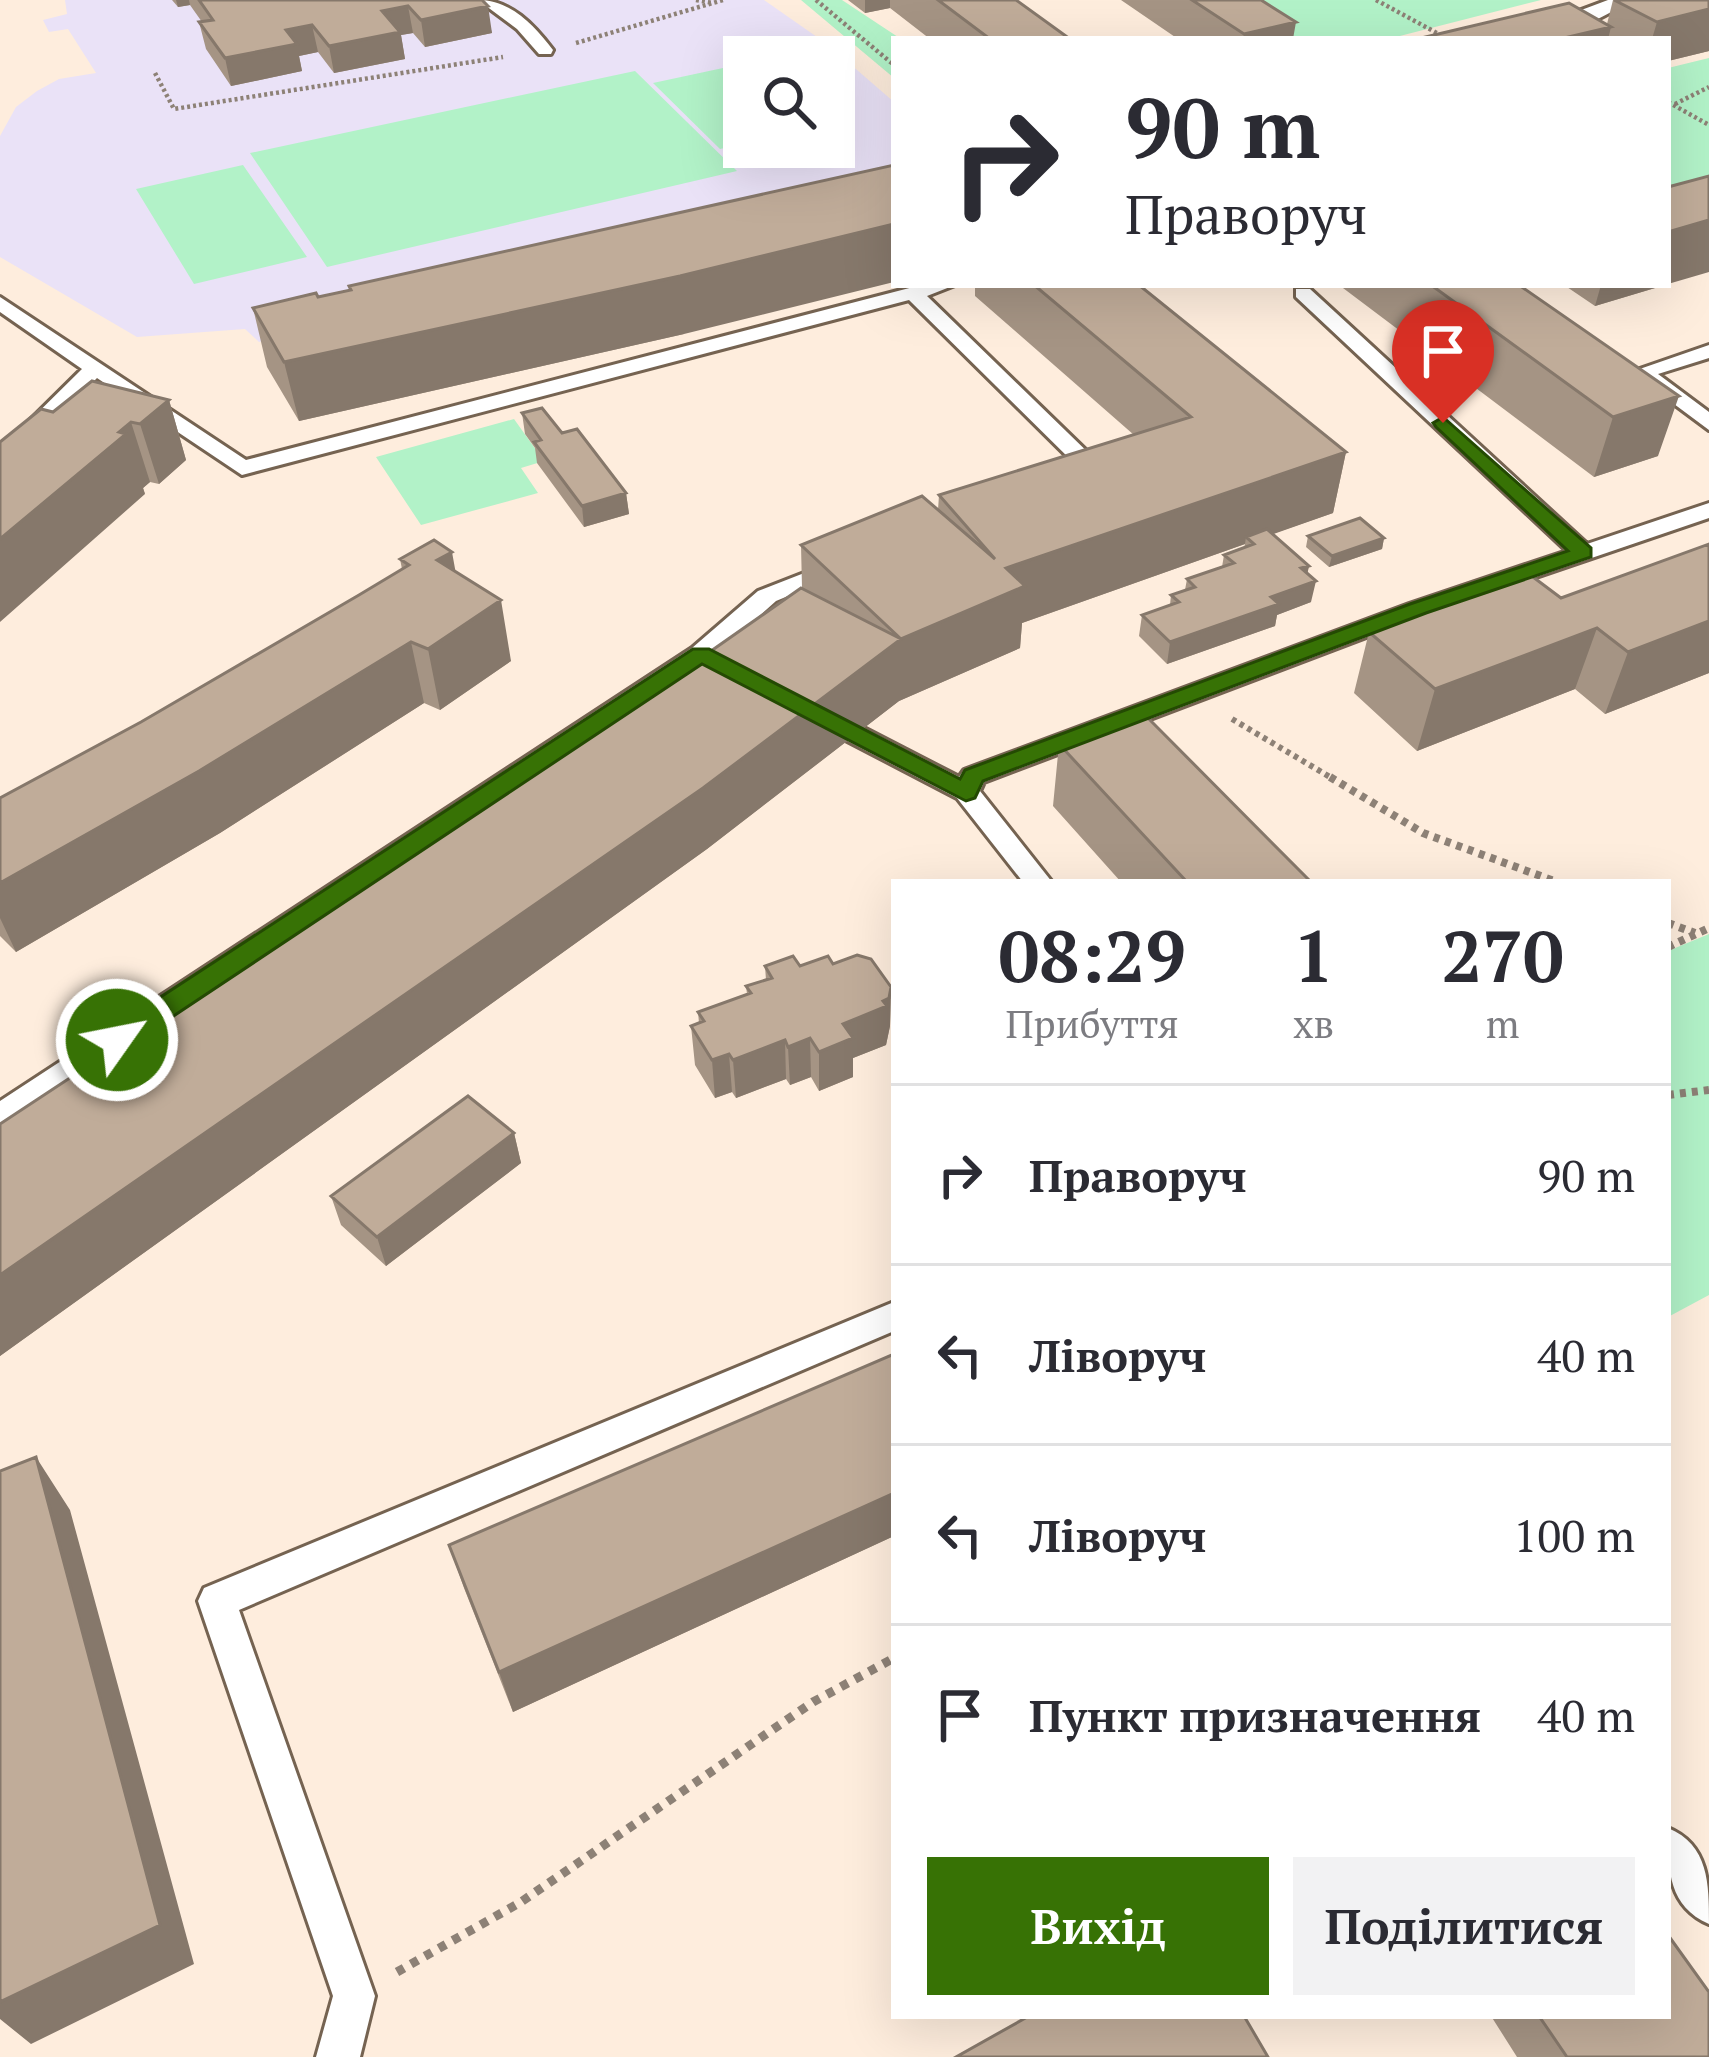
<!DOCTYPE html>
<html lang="uk">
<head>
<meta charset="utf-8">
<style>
	body { margin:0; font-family:"PT Serif",serif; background:#f2f2f3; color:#2b2b33; height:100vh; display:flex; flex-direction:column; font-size:45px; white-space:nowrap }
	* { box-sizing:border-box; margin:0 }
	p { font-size:39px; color:#7c7c81 }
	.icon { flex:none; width:66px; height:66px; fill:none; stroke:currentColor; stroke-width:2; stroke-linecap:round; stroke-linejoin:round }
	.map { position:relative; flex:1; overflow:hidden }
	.panel { position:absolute; left:891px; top:879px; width:780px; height:1140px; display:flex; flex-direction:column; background:#fff; border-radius:0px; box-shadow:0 12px 48px #0002 }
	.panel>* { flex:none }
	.hud { position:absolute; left:891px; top:36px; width:780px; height:252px; border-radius:0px; box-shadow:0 12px 48px #0002; background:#fff; color:#2b2b33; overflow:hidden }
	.fabs { position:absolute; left:723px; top:36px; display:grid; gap:24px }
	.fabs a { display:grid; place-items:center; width:132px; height:132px; border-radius:0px; background:#fff; box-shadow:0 12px 48px #0002; font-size:60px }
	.pin { position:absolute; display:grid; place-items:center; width:102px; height:102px; color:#fff; margin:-123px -51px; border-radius:50% 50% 50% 0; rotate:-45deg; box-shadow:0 0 12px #0007 }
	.pin .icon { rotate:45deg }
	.me { position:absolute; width:132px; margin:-66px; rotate:57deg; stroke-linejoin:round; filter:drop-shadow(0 0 9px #0008) }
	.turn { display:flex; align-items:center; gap:42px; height:252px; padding:0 36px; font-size:54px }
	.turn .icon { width:156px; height:156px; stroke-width:2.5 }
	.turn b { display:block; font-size:84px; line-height:102px }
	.eta { display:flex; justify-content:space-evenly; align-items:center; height:204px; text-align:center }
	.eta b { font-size:72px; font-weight:700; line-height:84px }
	.button { display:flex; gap:24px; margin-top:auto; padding:24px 36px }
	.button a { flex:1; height:138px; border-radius:0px; background:#377205; color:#fff; font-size:48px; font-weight:700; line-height:138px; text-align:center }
	.button a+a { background:#f2f2f3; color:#2b2b33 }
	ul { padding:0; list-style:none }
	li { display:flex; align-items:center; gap:36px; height:180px; padding:0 36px; border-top:3px solid #e1e1e2 }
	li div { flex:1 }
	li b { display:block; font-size:45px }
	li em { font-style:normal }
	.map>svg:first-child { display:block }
</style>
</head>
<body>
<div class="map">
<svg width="1709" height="2057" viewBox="0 0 1709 2057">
	<rect width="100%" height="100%" fill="#feeddd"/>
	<path fill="#eae2f7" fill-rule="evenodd" d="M65,0H764L827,44L894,102V184L259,342L245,329L137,337L0,257V136L16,107L37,91L59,79L96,73L68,29L49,32L43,20L67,14ZM744,57H834V147H744Z"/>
	<path fill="#b2f2c8" d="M801,0H842L901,39H894V78Z
		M1216,0H1541L1388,39H1274Z
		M1709,58V191L1668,201V68Z
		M737,65L744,71V144L720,149L653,83Z
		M635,71L737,171L327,267L250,153Z
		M243,165L307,257L194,284L136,189Z
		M514,419L544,461L521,468L538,493L421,525L376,457Z
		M1709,934V1295L1668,1317V951Z"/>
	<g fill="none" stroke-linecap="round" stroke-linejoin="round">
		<g stroke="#756351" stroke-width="6">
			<path id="lane" d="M478,0C511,0 534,25 553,50L551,54H539L517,29Z
				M1608,0H1629C1596,26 1546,39 1504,39Z
				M921,285H955L927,296L1101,465V475L1071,479L1068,474L1078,467L909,300L242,475L97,378L8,468L0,470V450L82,369L0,312V297L246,460Z
				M1296,289H1310L1587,544L1709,503V518L1427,614L984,782L980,791L1052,882H1023L957,798L809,721L805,715L809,709H827L959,777L964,770L1409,604L1567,551L1296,297Z
				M1709,345V358L1658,374L1709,412V430L1631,372Z
				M840,559L852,566L848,571L776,601L710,660L0,1129V1101L692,648L758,591Z
				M894,1302V1331L239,1610L375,1996L360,2057H316L333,1996L198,1601L204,1588Z
				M1668,1828C1709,1845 1709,1884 1709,1924C1667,1906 1668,1867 1668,1828Z"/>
		</g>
		<path stroke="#8d8176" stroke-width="4.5" stroke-dasharray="3 3" stroke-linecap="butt" d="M696,0L713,3
			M816,0L894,65
			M1376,0L1448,39
			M576,43L723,0
			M155,73L174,109L503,57
			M1668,102L1709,125
			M1675,104L1709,87"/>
		<path stroke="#8d8176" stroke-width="6" stroke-dasharray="4.5 4.5" stroke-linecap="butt" d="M1232,719L1335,780"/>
		<path stroke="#8d8176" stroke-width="8" stroke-dasharray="6 6" stroke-linecap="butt" d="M1330,777L1423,833L1557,882
			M1668,923L1695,933
			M1668,947L1709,928
			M1668,1095L1709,1090"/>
		<path stroke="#8d8176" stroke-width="9" stroke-dasharray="8 8" stroke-linecap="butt" d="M397,1972L521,1902L813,1702L894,1658"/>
		<use href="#lane" fill="#fff" fill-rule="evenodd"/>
	</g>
	<path fill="#a59484" d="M172,0H482L492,33L425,47L413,33L401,35L405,59L334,73L318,52L299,56L302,71L231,86L206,49L199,22H202L190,5L178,7Z
		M848,0H1016L1070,39H930L890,8L865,13Z
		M1121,0H1261L1293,39H1178Z
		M1613,0H1709V51L1668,61V39H1417L1607,24Z
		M975,285H1139L1346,452L1333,513L1272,534L1309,566L1307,573L1311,602L1277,615L1275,626L1167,664L1139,636L1142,615L1170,605L1171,595L1185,590L1187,579L1222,567L1224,555L1244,548L1245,544L1022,623L1020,648L899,701L707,849L0,1356V1124L601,728L802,588L801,545L938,510L939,495L1134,435L975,296Z
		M1339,285H1519L1658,456L1594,477Z
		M1564,285H1665L1595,306Z
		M318,297L684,334L299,421L267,367L253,308Z
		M169,400L186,460L159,484L150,482L143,488L145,494L53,412Z
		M522,413L562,433L626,493L629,514L584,527L537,463L535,448L525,434Z
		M1308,536L1384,538L1382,549L1329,567L1306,547Z
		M1709,544V673L1605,714L1575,689L1417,751L1354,693L1369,632L1561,598Z
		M400,559L455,571L511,661L440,710L424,703L220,833L16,952L0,936V798L141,722L402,569Z
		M1059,744L1311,882H1121L1053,806Z
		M833,964L891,987L890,1026L886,1045L853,1058V1077L819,1091L811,1077L790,1085L786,1079L736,1098L732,1092L715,1098L695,1065L691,1026L699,1023L698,1012L747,994L746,986L766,980L765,966H800Z
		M514,1133L521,1163L386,1266L341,1225L331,1196Z
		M894,1354V1536L513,1712L464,1588L449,1545Z
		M1491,2016H1668L1709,2057H1517Z"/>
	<path fill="#86786b" d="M176,0H189L190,5L178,7Z
		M865,0H890V8L865,13Z
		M408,6L413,33L401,35L405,59L334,73L329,46L382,11Z
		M488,6L492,33L425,47L421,20Z
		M1709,9V51L1668,61V39H1652L1657,22Z
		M1296,22L1293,39H1243L1244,34Z
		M312,25L318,52L299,56L302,71L231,86L225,58L286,30Z
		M1611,27L1608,39H1560Z
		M1709,220V272L1668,284V232Z
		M894,224V282L684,334L299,421L284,362Z
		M1601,285H1665L1595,306Z
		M1679,396L1658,456L1594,477L1613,417Z
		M169,400L186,460L159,484L140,424Z
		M131,422L150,482L143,488L145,494L0,622V539Z
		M1346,452L1333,513L1251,542L1246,537L1245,544L1022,623L1020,648L899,701L901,639L1006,568Z
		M626,493L629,514L584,527L582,506Z
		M1384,538L1382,549L1329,567L1332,556Z
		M452,552L463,613L437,560Z
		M1309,566L1305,585L1316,581L1311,602L1277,615L1275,626L1167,664L1170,642L1271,597L1301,568Z
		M501,600L511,661L440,710L428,649Z
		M1709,621V673L1605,714L1628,652Z
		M1597,628L1575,689L1417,751L1435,689Z
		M901,639L899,701L707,849L0,1356V1275Z
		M411,642L424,703L220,833L16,952L0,918V883Z
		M891,987L890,1026L886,1045L853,1058V1077L819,1091V1052L843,1024Z
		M810,1038L811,1077L790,1085L788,1047Z
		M785,1040L786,1079L736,1098L733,1060Z
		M729,1054L732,1092L715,1098L712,1060Z
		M514,1133L521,1163L386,1266L377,1237Z
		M36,1457L70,1510L194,1964L31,2044L0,2019V2002Z
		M894,1493V1536L513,1712L499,1672Z"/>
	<path fill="#c0ac99" stroke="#86786b" stroke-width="3" d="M199,0H482L488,6L421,20L408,6L382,11L400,32L329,46L312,25L286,30L297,44L225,58L199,22L213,20Z
		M938,0H1016L1070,39H990Z
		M1192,0H1261L1296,22L1244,34Z
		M1614,0H1709V9L1657,22Z
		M1569,3L1611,27L1560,39H1417Z
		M894,165V224L680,276L284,362L253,308L316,293L318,297L351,290L349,286Z
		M1709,176V220L1668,232V187Z
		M1034,285H1139L1346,452L1006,568L1025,586L901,639L801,545L922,496L995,559L939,495L1191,417Z
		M1431,285H1519L1679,396L1613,417Z
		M92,381L169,400L140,424L131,422L119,432L126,434L0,539V442L41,409L53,412Z
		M542,408L562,433L577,429L626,493L582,506L534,442L541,440L522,413Z
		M1360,518L1384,538L1332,556L1308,536Z
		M1267,529L1309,566L1301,568L1316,581L1271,597L1279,604L1170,642L1142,615L1179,602L1171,595L1195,587L1187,579L1234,563L1224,555L1254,544L1246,537Z
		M434,540L452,552L437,560L501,600L428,649L411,642L199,771L0,883V798L141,722L359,595L409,565L400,559Z
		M1709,544V621L1628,652L1597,628L1435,689L1369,632L1529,574L1561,598Z
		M801,588L901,639L703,788L0,1275V1124L601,728Z
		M1143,713L1311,882H1187L1059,744Z
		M857,955L871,959L891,987L889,998L883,1001L887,1006L843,1024L853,1038L819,1052L810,1038L788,1047L785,1040L733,1060L729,1054L712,1060L691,1026L704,1021L698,1012L751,993L746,986L772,978L765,966L793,956L800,966L828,956L833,964Z
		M468,1096L514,1133L377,1237L331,1196Z
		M894,1354V1493L499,1672L449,1545Z
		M36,1457L160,1925L0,2002V1471Z
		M1668,1935L1709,1992V2057H1567L1539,2016H1668Z
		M1029,2016H1244L1268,2057H956Z"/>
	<path fill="#377205" stroke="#244a03" stroke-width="3" d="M1443,417L1591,548V557L1426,613L983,781L975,798L966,801L702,664L127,1047L117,1050L103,1040L107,1032L693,649H709L960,779L965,770L1410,604L1568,551L1436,427L1433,423Z"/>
</svg>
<div class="fabs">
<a><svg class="icon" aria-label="search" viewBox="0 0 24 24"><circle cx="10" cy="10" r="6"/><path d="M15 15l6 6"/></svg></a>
</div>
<div class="pin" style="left:1443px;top:423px;background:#d93025"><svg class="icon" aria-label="arrive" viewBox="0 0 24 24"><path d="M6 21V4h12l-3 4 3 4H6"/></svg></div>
<svg class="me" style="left:117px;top:1040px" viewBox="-20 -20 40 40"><circle r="17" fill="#377205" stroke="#fff" stroke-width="3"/><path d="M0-11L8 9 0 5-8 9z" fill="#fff"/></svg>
<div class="hud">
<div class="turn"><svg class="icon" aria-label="right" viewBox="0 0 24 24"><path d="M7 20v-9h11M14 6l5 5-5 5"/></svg><div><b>90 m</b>Праворуч</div></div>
</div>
<section class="panel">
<div class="eta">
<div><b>08:29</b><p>Прибуття</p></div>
<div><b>1</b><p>хв</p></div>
<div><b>270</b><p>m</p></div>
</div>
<ul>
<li><svg class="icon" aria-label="right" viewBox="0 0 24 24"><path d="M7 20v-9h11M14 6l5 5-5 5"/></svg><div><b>Праворуч</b></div><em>90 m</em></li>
<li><svg class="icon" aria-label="left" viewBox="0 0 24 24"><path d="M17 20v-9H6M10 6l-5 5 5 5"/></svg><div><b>Ліворуч</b></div><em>40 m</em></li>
<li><svg class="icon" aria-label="left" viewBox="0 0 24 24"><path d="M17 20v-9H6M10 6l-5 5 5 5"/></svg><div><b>Ліворуч</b></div><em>100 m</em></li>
<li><svg class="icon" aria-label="arrive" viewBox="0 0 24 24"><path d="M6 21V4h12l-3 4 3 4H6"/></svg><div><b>Пункт призначення</b></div><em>40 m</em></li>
</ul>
<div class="button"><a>Вихід</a><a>Поділитися</a></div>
</section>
</div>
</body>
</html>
